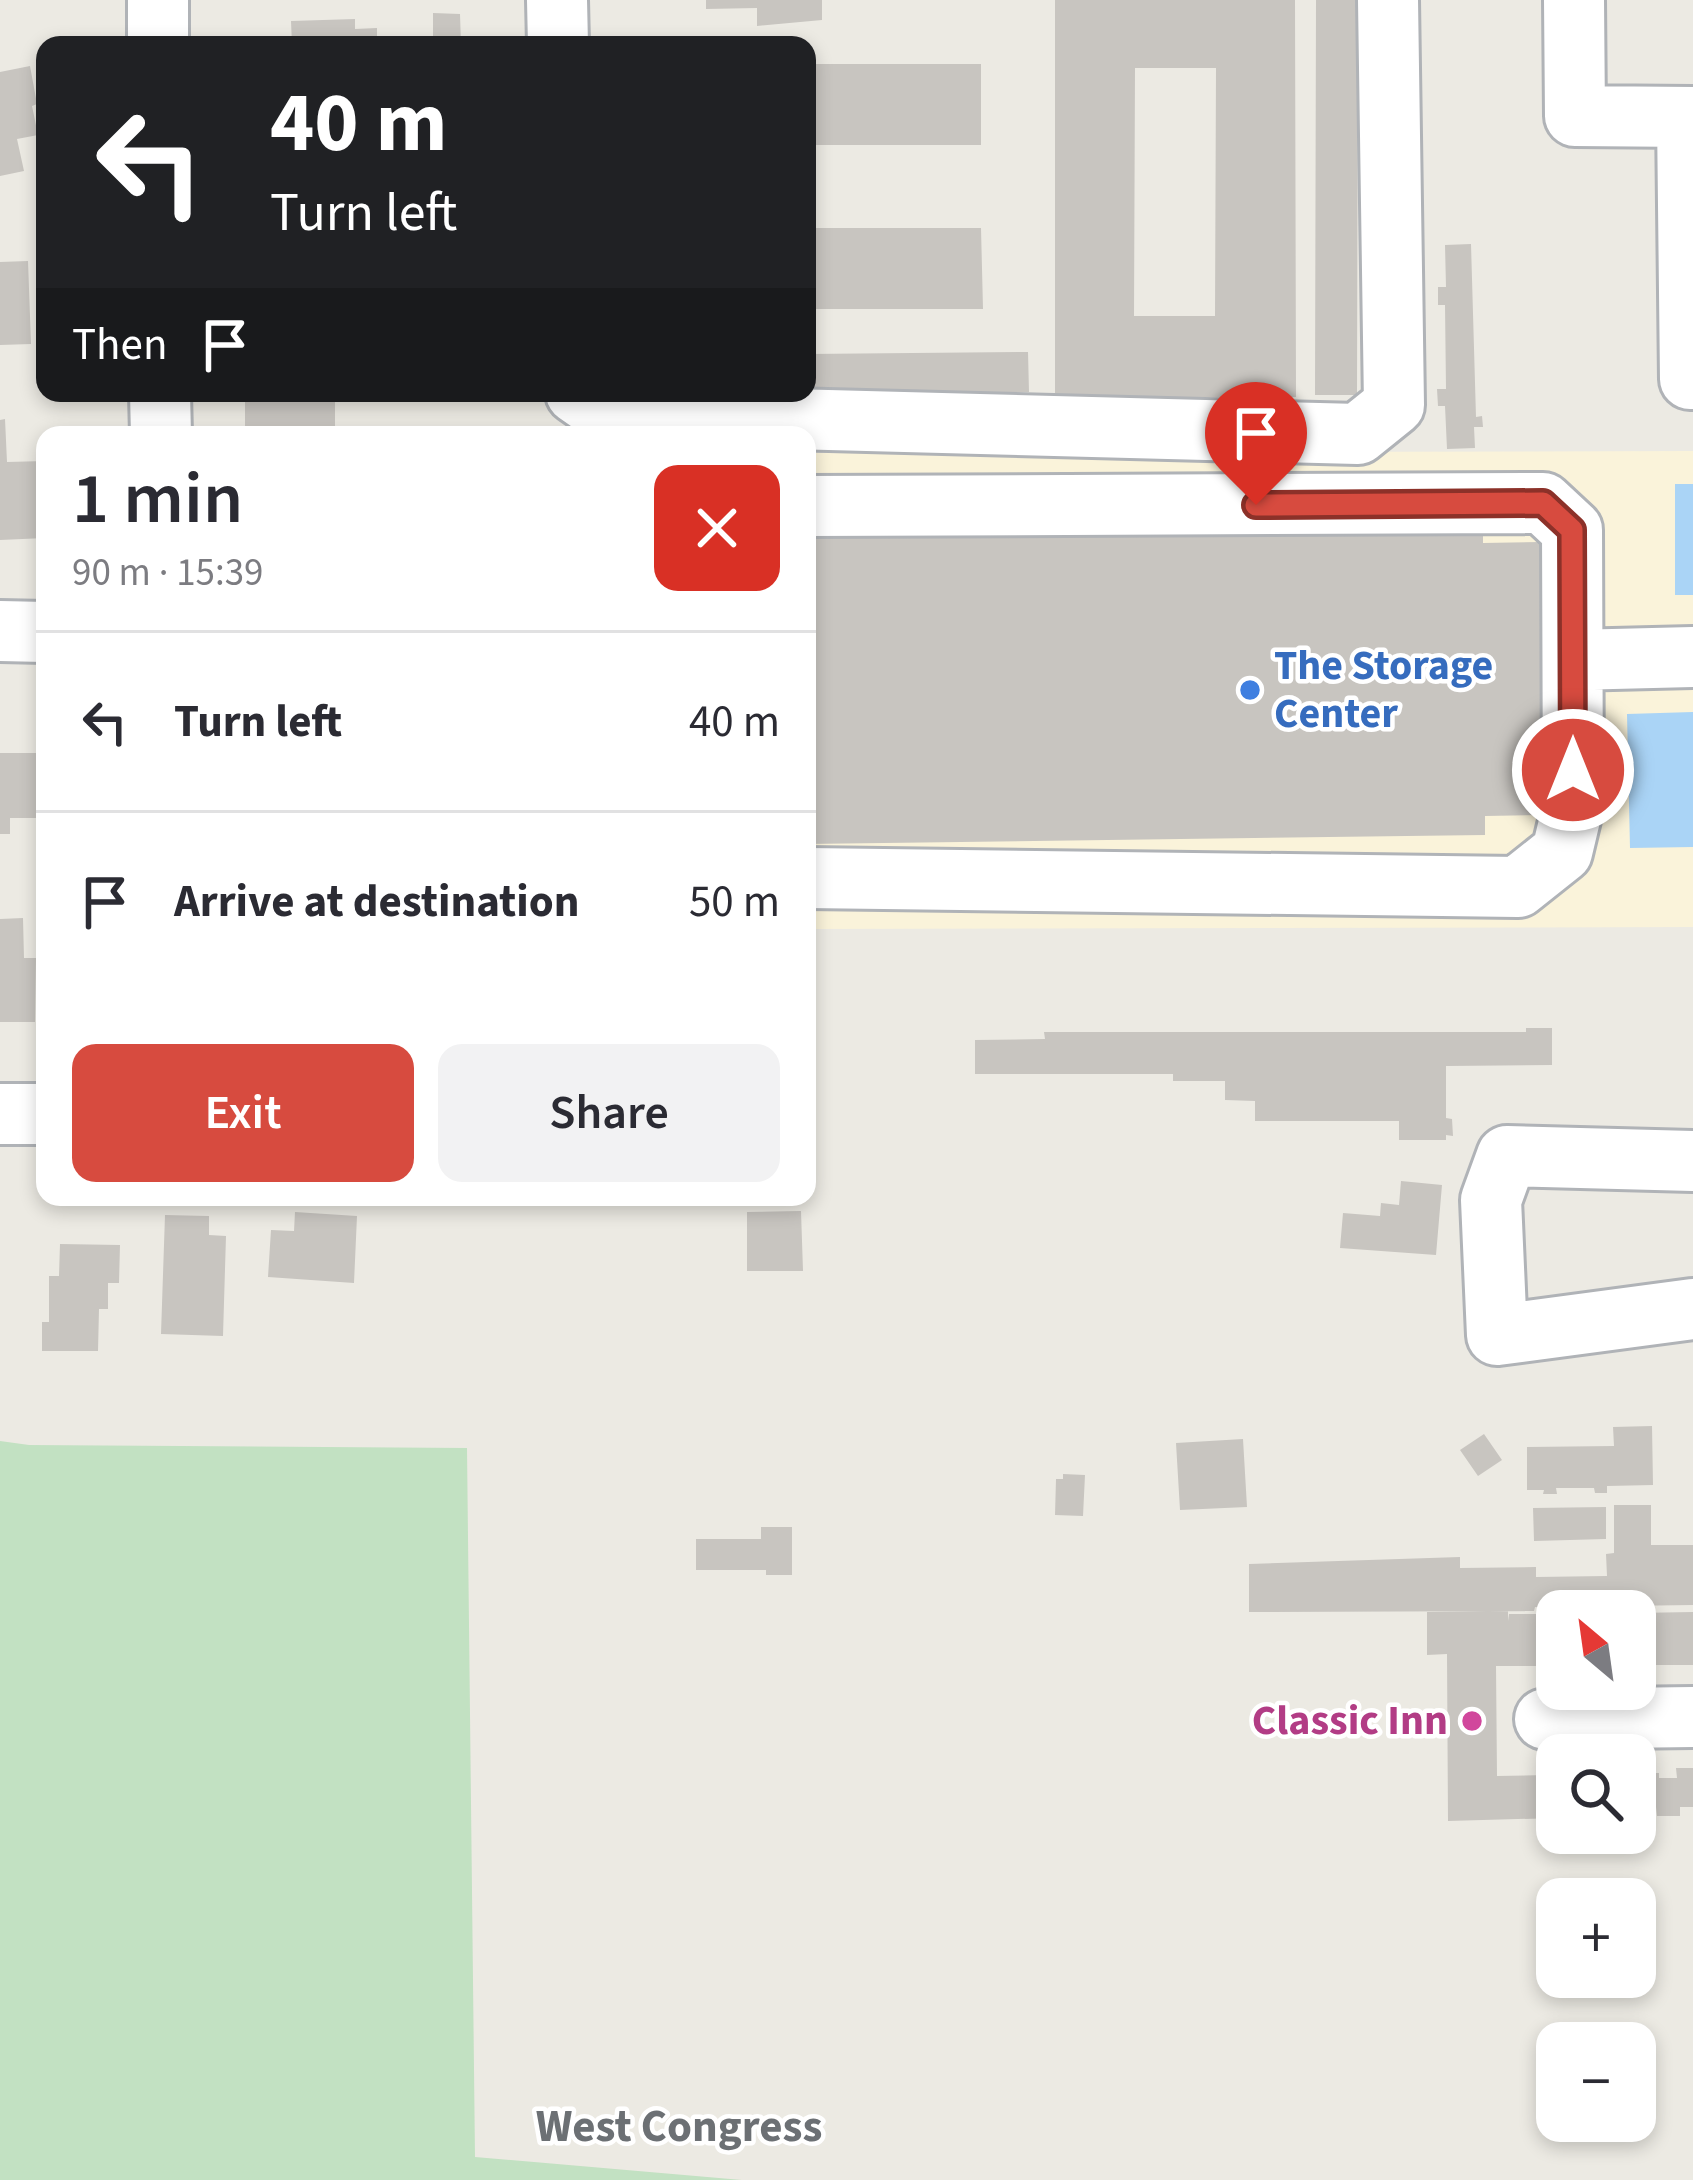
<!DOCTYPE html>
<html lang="en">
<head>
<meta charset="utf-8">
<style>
	body { margin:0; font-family:"Source Sans 3",sans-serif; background:#f2f2f3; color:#2b2b33; height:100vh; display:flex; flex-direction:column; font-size:45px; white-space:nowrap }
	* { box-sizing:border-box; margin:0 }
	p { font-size:39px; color:#7c7c81 }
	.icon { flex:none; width:66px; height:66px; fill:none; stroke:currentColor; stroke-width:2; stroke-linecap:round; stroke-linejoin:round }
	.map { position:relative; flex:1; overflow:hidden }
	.details { position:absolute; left:36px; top:426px; width:780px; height:780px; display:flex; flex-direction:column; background:#fff; border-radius:24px; box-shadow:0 6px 18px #0003 }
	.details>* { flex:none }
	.top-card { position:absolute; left:36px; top:36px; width:780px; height:366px; border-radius:24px; box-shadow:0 6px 18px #0003; background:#202124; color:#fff; overflow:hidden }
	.needle { width:78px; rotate:331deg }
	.fabs { position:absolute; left:1536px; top:1590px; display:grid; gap:24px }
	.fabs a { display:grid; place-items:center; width:120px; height:120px; border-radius:24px; background:#fff; box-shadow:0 6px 18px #0003; font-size:60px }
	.pin { position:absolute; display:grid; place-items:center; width:102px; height:102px; color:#fff; margin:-123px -51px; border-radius:50% 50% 50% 0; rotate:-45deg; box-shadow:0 0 12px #0007 }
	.pin .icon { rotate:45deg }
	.me { position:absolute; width:132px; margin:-66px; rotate:0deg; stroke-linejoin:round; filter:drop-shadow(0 0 9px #0008) }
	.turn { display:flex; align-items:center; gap:42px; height:252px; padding:0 36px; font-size:54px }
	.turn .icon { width:156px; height:156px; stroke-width:2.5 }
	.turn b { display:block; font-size:84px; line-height:102px }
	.then { display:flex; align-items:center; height:114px; padding:0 36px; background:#0003; gap:24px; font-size:45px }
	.round { display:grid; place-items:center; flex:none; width:126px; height:126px; border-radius:24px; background:#f2f2f3 }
	.headline { display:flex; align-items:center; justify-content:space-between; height:204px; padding:0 36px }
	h1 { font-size:72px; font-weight:600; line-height:90px }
	.cta { display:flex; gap:24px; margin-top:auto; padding:24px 36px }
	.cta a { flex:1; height:138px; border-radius:24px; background:#d74b3f; color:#fff; font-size:48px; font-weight:600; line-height:138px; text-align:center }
	.cta a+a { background:#f2f2f3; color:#2b2b33 }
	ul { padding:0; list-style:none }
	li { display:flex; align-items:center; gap:36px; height:180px; padding:0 36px; border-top:3px solid #e1e1e2 }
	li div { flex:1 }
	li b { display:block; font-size:45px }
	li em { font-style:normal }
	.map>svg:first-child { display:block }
</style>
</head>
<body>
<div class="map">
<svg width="1693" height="2180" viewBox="0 0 1693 2180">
	<rect width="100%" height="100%" fill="#eceae3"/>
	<path fill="#faf3da" d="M1693,451V927L807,929V453Z"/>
	<path fill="#c2e1c2" d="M0,1441L29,1445L467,1448L475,2157L742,2180H0Z"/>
	<path fill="#aad4f6" d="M1675,484H1693V595H1675Z
		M1693,712V847L1630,848L1627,714Z"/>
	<path fill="#c8c5c0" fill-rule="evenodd" d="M706,0H822V20L757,26V8L706,9Z
		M1055,0H1295L1296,397L1055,398ZM1135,68H1216L1215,316H1134Z
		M1316,0H1358L1357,395H1315Z
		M433,13L460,14L461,45H433Z
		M355,19V29L377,28V45H292L291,21Z
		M807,64H981V145H807Z
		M30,66L37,104L32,106L38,135L17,139L24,171L0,176V72Z
		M807,228H981L983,309H807Z
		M1471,244L1476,417L1482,416L1483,427H1474L1475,448L1447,449L1445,406H1438L1437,389H1446L1445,305H1438V287H1446L1445,245Z
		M28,261L31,344L0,345V262Z
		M1028,352L1029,392L807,394V354Z
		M245,393H335V435H245Z
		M5,419L7,462L45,461V538L0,540V420Z
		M1483,524V543L1542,542L1543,723L1532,724V750H1545L1546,815L1485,816V835L807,844V533Z
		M0,753H45V818H10V834H0Z
		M23,918L24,958H36L35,1022H0V919Z
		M1526,1028H1552V1065L1446,1066V1118L1452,1119L1453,1136L1446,1135V1140H1399V1121H1255V1101L1225,1100V1081H1173V1074H975V1040L1045,1039L1044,1032H1526Z
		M1401,1181L1442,1185L1436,1255L1340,1248L1343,1213L1380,1216L1381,1203L1399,1205Z
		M801,1211L803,1271H747V1212Z
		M295,1212L357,1216L354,1283L268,1277L271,1230L294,1231Z
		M165,1215L209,1216V1235L226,1236L223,1336L161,1334Z
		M60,1244L120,1245L119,1283H108V1309H99L98,1351H42V1322H49V1276H59Z
		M1652,1426L1653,1485L1607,1486V1493H1595L1594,1488H1556L1557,1494H1543L1544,1490H1527V1447L1614,1446L1613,1427Z
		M1484,1434L1502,1460L1478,1476L1460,1450Z
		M1243,1439L1247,1507L1180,1510L1176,1443Z
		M1063,1474L1085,1475L1083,1516L1055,1515L1056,1479H1063Z
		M1614,1505H1651V1545H1693V1605L1621,1606V1611H1611V1606L1535,1607L1534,1611L1249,1612V1564L1460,1557V1568L1536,1567V1577L1607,1576L1606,1554L1614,1553Z
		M1606,1507V1539L1534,1541L1533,1508Z
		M761,1527H792V1575H766V1570H696V1539H761Z
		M1508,1611V1621L1509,1614H1557V1666H1496L1497,1776L1548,1775L1549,1780H1557V1818L1448,1821L1447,1654L1427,1655V1612Z
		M1693,1612V1665H1635V1613Z
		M1635,1768H1641V1773H1659V1778H1677L1676,1768H1693V1807H1680V1816H1657L1656,1807H1635Z"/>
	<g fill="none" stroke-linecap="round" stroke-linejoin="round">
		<g stroke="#b0b3b7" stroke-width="66">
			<path id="minor" d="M158,0V45
				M557,0L558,45
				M1574,0L1575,116L1693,117
				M1687,117L1690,379H1693
				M160,393L161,435
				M576,393L606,414L1358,434L1394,405L1388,0
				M807,506L1543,503L1572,530L1573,806L1562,852L1518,887L807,878
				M0,631L45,632
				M1573,660L1693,657
				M0,1114H45
				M1693,1161L1507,1156L1491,1200L1497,1335L1693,1309
				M1545,1719L1693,1717"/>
		</g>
		<use href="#minor" stroke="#fff" stroke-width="60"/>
	</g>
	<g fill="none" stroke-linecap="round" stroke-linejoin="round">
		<g stroke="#8c3129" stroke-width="30">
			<path id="route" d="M1256,505L1543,503L1572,530L1573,770"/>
		</g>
		<use href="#route" stroke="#d74b3f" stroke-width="21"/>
	</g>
	<circle fill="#3f7fe0" stroke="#fff" stroke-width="4.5" cx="1250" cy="690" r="12"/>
	<circle fill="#d1479c" stroke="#fff" stroke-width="4.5" cx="1472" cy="1721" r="12"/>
	<g text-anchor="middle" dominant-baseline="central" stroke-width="9" stroke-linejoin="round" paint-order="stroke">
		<g font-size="42" font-weight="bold" fill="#366cbe" stroke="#fff" text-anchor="start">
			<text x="1274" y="666">The Storage<tspan x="1274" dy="48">Center</tspan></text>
		</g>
		<g font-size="42" font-weight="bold" fill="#b23c85" stroke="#fff" text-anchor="end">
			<text x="1448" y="1721">Classic Inn</text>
		</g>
		<g font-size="45" font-weight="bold" fill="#6c7074" stroke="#fff">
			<text x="679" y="2127">West Congress</text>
		</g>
	</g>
</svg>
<div class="fabs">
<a><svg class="needle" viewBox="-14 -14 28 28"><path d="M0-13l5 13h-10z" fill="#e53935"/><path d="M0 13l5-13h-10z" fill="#7c7c81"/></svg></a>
<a><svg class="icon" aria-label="search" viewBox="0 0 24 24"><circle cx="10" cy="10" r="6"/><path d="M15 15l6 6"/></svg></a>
<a>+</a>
<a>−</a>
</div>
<div class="pin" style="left:1256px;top:505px;background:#d93025"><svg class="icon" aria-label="arrive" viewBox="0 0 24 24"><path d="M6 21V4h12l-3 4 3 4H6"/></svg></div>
<svg class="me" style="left:1573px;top:770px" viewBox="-20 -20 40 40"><circle r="17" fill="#d74b3f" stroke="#fff" stroke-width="3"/><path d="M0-11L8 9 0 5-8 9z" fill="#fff"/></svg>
<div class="top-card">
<div class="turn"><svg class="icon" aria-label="left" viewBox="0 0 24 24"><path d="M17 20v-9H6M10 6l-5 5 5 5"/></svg><div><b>40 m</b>Turn left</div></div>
<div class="then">Then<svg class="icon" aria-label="arrive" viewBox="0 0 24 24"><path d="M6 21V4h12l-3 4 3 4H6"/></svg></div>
</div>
<section class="details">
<div class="headline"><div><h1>1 min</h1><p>90 m · 15:39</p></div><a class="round" style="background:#d93025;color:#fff"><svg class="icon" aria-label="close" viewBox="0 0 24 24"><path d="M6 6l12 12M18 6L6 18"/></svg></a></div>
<ul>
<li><svg class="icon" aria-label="left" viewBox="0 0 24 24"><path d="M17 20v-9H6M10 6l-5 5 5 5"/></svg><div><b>Turn left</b></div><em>40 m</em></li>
<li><svg class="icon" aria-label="arrive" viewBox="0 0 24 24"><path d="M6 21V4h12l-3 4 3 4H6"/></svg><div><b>Arrive at destination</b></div><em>50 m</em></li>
</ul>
<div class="cta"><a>Exit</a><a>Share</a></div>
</section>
</div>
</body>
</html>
